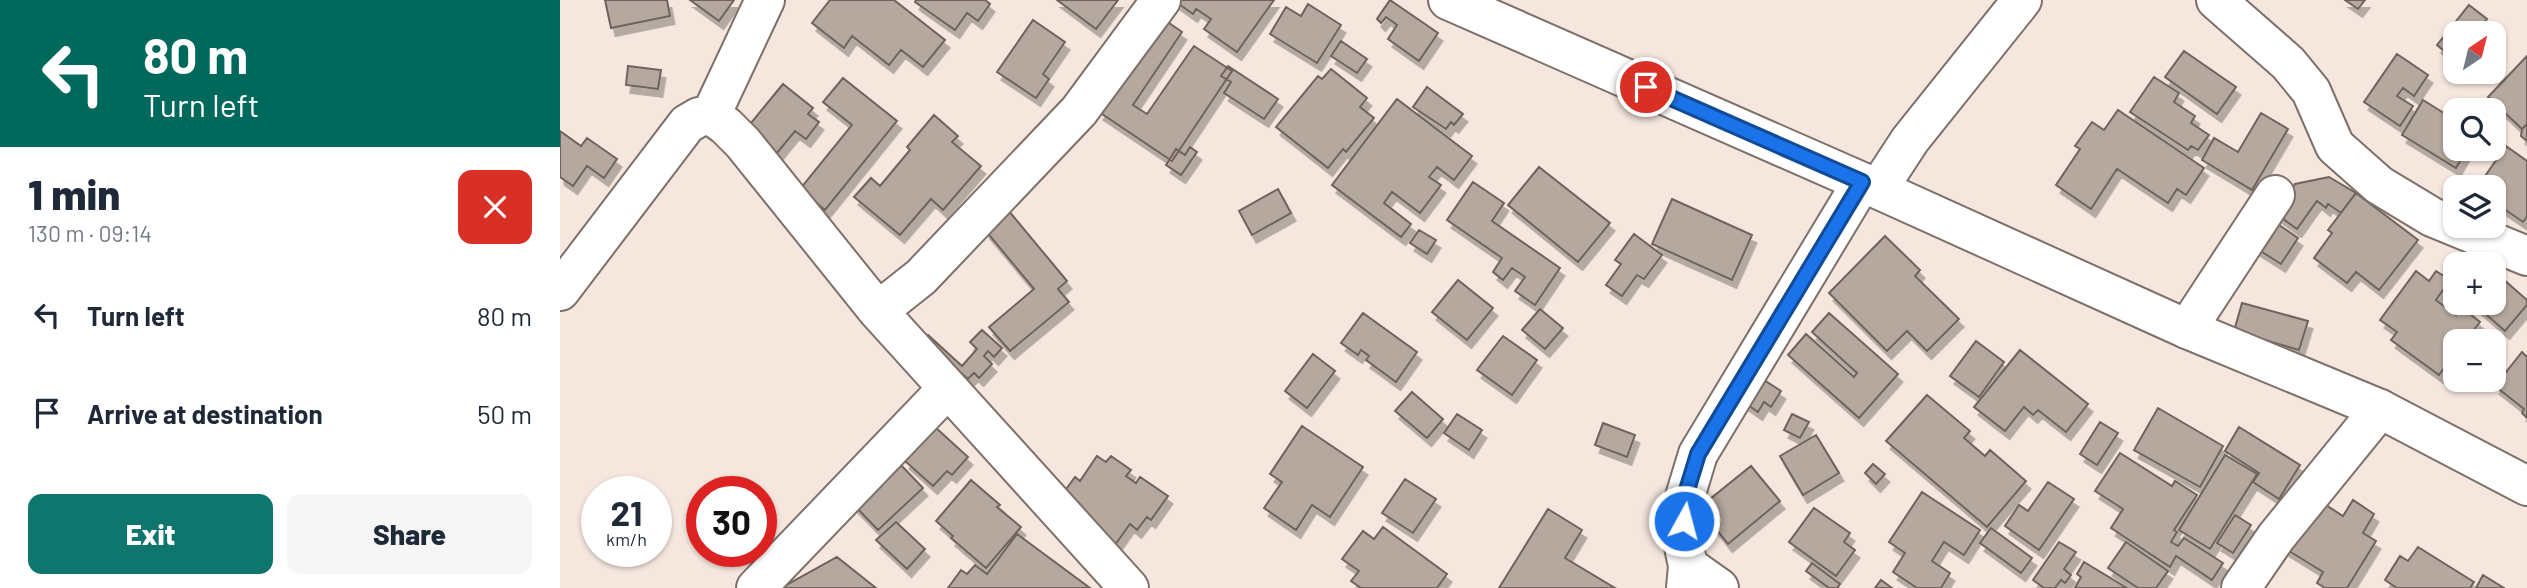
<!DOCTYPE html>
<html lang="en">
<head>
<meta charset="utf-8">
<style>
	body { margin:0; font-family:Barlow,sans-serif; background:#f6f6f7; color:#1f2937; height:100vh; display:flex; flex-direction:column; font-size:26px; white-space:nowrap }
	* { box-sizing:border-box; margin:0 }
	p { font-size:23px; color:#747a83 }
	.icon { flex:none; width:38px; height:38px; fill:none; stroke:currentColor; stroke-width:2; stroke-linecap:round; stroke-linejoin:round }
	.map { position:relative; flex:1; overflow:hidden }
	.panel { display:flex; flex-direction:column; background:#fff; width:560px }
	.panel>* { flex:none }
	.banner { background:#00695c; color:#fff; overflow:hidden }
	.needle { width:46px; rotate:35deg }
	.buttons { position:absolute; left:1883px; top:21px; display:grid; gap:14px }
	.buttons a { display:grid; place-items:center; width:63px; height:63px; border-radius:14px; background:#fff; box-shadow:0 2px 5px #0004; font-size:35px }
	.speed { position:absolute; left:21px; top:476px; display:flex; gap:14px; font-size:35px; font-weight:700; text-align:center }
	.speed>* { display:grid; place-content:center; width:91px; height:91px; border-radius:50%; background:#fff; box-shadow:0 2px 5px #0004; line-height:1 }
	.speed small { font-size:18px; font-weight:400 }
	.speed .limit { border:10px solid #d22; background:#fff; color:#111 }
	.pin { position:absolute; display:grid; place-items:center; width:60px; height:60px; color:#fff; margin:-30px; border:4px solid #fff; border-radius:50%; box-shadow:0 2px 7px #0007 }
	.me { position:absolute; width:77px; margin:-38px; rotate:7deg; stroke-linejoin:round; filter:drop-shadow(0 0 5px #0008) }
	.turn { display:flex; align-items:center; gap:24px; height:147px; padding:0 28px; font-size:32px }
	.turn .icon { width:91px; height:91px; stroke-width:2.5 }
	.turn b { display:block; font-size:49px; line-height:60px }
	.round { display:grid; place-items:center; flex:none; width:74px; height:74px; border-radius:14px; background:#f6f6f7 }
	.head { display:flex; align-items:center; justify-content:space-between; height:119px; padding:0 28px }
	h1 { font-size:42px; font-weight:800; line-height:52px }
	.action { display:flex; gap:14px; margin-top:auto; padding:14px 28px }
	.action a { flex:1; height:80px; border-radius:14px; background:#0f766e; color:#fff; font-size:28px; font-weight:800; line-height:80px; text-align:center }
	.action a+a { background:#f6f6f7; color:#1f2937 }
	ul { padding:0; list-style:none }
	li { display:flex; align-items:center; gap:21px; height:98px; padding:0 28px }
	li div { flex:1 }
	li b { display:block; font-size:26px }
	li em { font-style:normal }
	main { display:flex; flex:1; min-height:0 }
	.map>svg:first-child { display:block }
</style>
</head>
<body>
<main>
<section class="panel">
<div class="banner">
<div class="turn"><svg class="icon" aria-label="left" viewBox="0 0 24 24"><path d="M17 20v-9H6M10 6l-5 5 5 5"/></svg><div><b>80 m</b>Turn left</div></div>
</div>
<div class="head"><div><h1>1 min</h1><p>130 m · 09:14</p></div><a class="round" style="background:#d93025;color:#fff"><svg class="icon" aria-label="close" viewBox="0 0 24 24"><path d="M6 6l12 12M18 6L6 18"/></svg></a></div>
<ul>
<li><svg class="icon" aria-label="left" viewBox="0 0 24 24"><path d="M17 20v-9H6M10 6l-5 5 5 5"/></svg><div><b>Turn left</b></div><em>80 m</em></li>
<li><svg class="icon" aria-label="arrive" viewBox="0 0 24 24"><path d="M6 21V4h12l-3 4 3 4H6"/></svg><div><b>Arrive at destination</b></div><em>50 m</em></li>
</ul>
<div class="action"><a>Exit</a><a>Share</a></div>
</section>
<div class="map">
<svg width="1967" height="588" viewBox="0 0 1967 588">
	<defs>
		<filter id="shadow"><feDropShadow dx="4.5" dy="8" stdDeviation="0" flood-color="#0004"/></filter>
	</defs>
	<rect width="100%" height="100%" fill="#f6e7de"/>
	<path fill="#b5a89e" stroke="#6f635b" stroke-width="2" filter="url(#shadow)" d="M45,0H107L110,16L51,28Z
		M130,0H174L159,21Z
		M270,0H334L385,40L363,67L341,50L329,65L292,36L284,48L252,23Z
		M356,0H425L430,4L418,21L407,13L395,30L355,2Z
		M497,0H558L536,29Z
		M617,0H714L677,52L644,29L651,19L636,9L633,14L616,2Z
		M830,0L878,33L859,61L828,39L837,25L826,17L821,23L817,19Z
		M1785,0H1805L1798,9Z
		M748,4L781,25L757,63L710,34L726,7L741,16Z
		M1909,5L1927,19L1916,33H1895V60L1877,45Z
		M602,18L622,32L573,105L587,114L634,46L672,71L612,161L539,112Z
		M473,20L505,42L483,74L489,79L476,98L437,72Z
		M781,41L807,59L797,73L771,56Z
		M1624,51L1676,87L1657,114L1605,77Z
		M1837,54L1868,75L1854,96L1843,88L1837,96L1853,106L1840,126L1804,102Z
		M1967,56V124L1962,129L1928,97Z
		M68,66L101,70L98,89L66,85Z
		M668,66L718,99L704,119L664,93L671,82L661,76Z
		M771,69L807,98L800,107L814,118L786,152L783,149L768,168L716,127L758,76L762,79Z
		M1594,77L1619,93L1614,102L1635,116L1631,123L1649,135L1638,150L1631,146L1628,150L1570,112Z
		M283,78L337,121L265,210L240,189L292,125L263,102Z
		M223,84L253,108L248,114L259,122L246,139L235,131L217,153L186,129Z
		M867,87L903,114L894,125L891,122L886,129L853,107Z
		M837,99L912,156L894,180L877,167L869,177L881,185L860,213L832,192L824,203L851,224L841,237L772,185Z
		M1863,100L1895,120V149H1907L1896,168L1842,135Z
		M1558,110L1644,168L1626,195L1617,189L1608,203L1557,169L1531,209L1496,185L1520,149L1515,146L1532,122L1544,130Z
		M1701,113L1728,129L1692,190L1642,160L1654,138L1678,152Z
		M374,115L398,136L392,142L421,166L383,210L371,199L340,235L294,197L311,178L320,186L350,150L347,147Z
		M1967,124V141L1961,136L1962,129Z
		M0,131L21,146L27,138L57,159L44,178L27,166L13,186L0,177Z
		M1946,146L1967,161V217L1963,222L1934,202V187H1929L1930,185L1923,179Z
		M630,147L637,152L621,175L606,165L616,149L625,155Z
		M979,167L1050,223L1018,262L948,205Z
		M1769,177L1796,193L1781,213L1768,204L1766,208L1757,201L1737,229L1716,214L1735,184Z
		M913,182L944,203L932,221L1000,268L975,305L955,291L965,277L952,268L943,280L933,272L942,258L887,220Z
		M718,189L731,213L692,235L679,211Z
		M1796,193L1858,240L1819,290L1796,272L1787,283L1754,258L1772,233L1768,230Z
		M1112,199L1192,235L1172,280L1092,244Z
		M448,210L507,281L498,289L509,302L450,351L429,327L474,289L425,230Z
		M1709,218L1738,238L1721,264L1691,245Z
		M859,230L876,240L867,254L850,243Z
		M1074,234L1102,255L1084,279L1077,275L1062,296L1046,285L1061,264L1055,260Z
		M1325,236L1360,270L1355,276L1399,319L1367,351L1347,331L1327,351L1269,293Z
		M1856,271L1869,281L1876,271L1890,280L1876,300L1896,315L1901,307L1920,322L1913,331L1927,341H1895V370L1887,364L1879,375L1831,340L1837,332L1820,320Z
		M1934,271L1967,300V305L1945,331L1913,303H1934Z
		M898,280L933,308L907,340L872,312Z
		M1682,303L1748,321L1739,350L1674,331Z
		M980,309L1003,328L985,349L962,330Z
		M803,313L857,352L836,382L806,360L809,356L801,350L798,355L781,343Z
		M1269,313L1338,374L1299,418L1228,355L1246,334L1294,377L1297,373L1252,332Z
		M422,330L442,348L434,357L428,351L424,356L432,364L419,378L414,373L408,379L400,372L395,378L359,345L368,335L402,366L417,349L410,342Z
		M943,336L977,360L952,395L917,370Z
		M1416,341L1444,362L1419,397L1390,376Z
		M1460,350L1528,404L1506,432L1478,410L1473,415L1464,407L1445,431L1414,407Z
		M1962,352L1967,357V418L1962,413L1964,409L1935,386Z
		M753,354L775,371L747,408L725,391Z
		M1201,378L1221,391L1211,407L1204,402L1198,412L1185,403Z
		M852,392L883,419L867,438L835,411Z
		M1367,395L1410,431L1404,438L1425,456L1430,450L1466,481L1427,527L1326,441Z
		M1598,408L1663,446L1640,487L1574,450Z
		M897,414L922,430L909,450L884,433Z
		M1232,414L1249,422L1240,438L1224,430Z
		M1540,422L1558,433L1537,465L1520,454Z
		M1043,423L1075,435L1067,457L1035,445Z
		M742,426L803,467L770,517L752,505L736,530L704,508L722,482L710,474Z
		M375,427L408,457L392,475L387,471L373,486L345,461Z
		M1679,427L1740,465L1719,499L1693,482L1699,473L1665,451Z
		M1256,435L1279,473L1243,495L1220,456Z
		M1560,453L1612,486L1615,481L1637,495L1614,530L1617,532L1611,542L1618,546L1624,538L1663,563L1652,580L1616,556L1610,567L1551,528L1563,509L1535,491Z
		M1665,455L1697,474L1650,549L1619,530Z
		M537,456L546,462L551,456L571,470L566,476L576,483L580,477L608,496L591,520L587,517L577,530L570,524L555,545L499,499L515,477L520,481Z
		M337,461L363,488L318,530L292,503Z
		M1313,464L1325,474L1316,484L1305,473Z
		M1191,466L1220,501L1168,544L1139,508Z
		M845,479L876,499L853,533L822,513Z
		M411,480L440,505L437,507L461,527L426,568L391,538L393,536L376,521Z
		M1488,482L1514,499L1479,550L1445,526L1459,505L1468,511Z
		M1362,492L1420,530L1404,555L1384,542L1372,561L1390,573L1381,588H1357L1333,572L1345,553L1329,542Z
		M1752,496L1783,516L1793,500L1814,514L1803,533L1816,541L1787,588H1765L1757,583L1763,572L1721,546Z
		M1254,508L1290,533L1284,542L1295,550L1276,576L1229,542Z
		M988,509L1022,530L1005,558L1055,588H939Z
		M1675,515L1691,525L1673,553L1657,543Z
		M336,522L365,549L347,569L316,540Z
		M823,527L887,574L877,588H801L791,581L799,571L782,559L803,531L814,539Z
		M1431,528L1472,558L1461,573L1420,543Z
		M457,534L530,588H388L401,570L407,574L415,565L427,574Z
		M1499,542L1516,552L1504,569L1511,575L1505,583L1501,580L1495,588H1484L1473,580Z
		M1566,542L1608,571L1596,588H1578L1548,568Z
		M1858,547L1914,582L1910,588H1837L1825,580L1840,556L1848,561Z
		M277,557L316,588H221Z
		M1524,562L1567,588H1515L1521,577L1517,574Z
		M1252,563L1280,584L1277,588H1269L1246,571Z
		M1923,575L1944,588H1916Z
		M1321,580L1332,588H1315Z"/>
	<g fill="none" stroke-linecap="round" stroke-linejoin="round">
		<g stroke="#7d7069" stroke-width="42">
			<path id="minor" d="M1656,0L1728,63L1751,91L1775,146L1819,185L1872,217L1967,256
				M151,115L205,0
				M1318,189L1350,140L1462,0
				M0,291L127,124L139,117L151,115L166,126L183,143L318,311L569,588
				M318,311L361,277L519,111L601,0
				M1627,329L1715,195
				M1128,566L1159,588
				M196,588L387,389
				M1126,588L1128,566L1123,542L1124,500L1138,454L1302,182
				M1681,588L1716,537L1820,409"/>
		</g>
		<g stroke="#7d7069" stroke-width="42">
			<path id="tertiary" d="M888,0L1302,182L1627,329L1820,409L1967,486"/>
		</g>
		<use href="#minor" stroke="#fff" stroke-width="38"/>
		<use href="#tertiary" stroke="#fff" stroke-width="38"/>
	</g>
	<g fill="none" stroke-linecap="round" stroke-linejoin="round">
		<g stroke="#114b97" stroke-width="18">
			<path id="route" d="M1086,87L1302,182L1138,454L1124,500V521"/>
		</g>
		<use href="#route" stroke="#1a73e8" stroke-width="12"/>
	</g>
</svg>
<div class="buttons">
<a><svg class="needle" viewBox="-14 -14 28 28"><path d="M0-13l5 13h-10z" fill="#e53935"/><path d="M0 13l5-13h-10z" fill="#747a83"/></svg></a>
<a><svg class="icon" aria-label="search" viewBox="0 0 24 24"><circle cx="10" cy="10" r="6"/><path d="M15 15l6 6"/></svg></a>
<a><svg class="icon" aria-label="layers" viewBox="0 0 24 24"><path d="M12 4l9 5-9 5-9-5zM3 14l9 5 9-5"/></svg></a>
<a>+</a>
<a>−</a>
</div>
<div class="speed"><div>21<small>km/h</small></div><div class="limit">30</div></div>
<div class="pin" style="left:1086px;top:87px;background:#d93025"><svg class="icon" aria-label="arrive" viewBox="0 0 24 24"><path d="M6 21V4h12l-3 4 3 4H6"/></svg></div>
<svg class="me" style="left:1124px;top:521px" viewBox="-20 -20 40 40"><circle r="17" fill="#1a73e8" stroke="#fff" stroke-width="3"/><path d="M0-11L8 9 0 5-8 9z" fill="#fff"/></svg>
</div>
</main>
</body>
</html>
